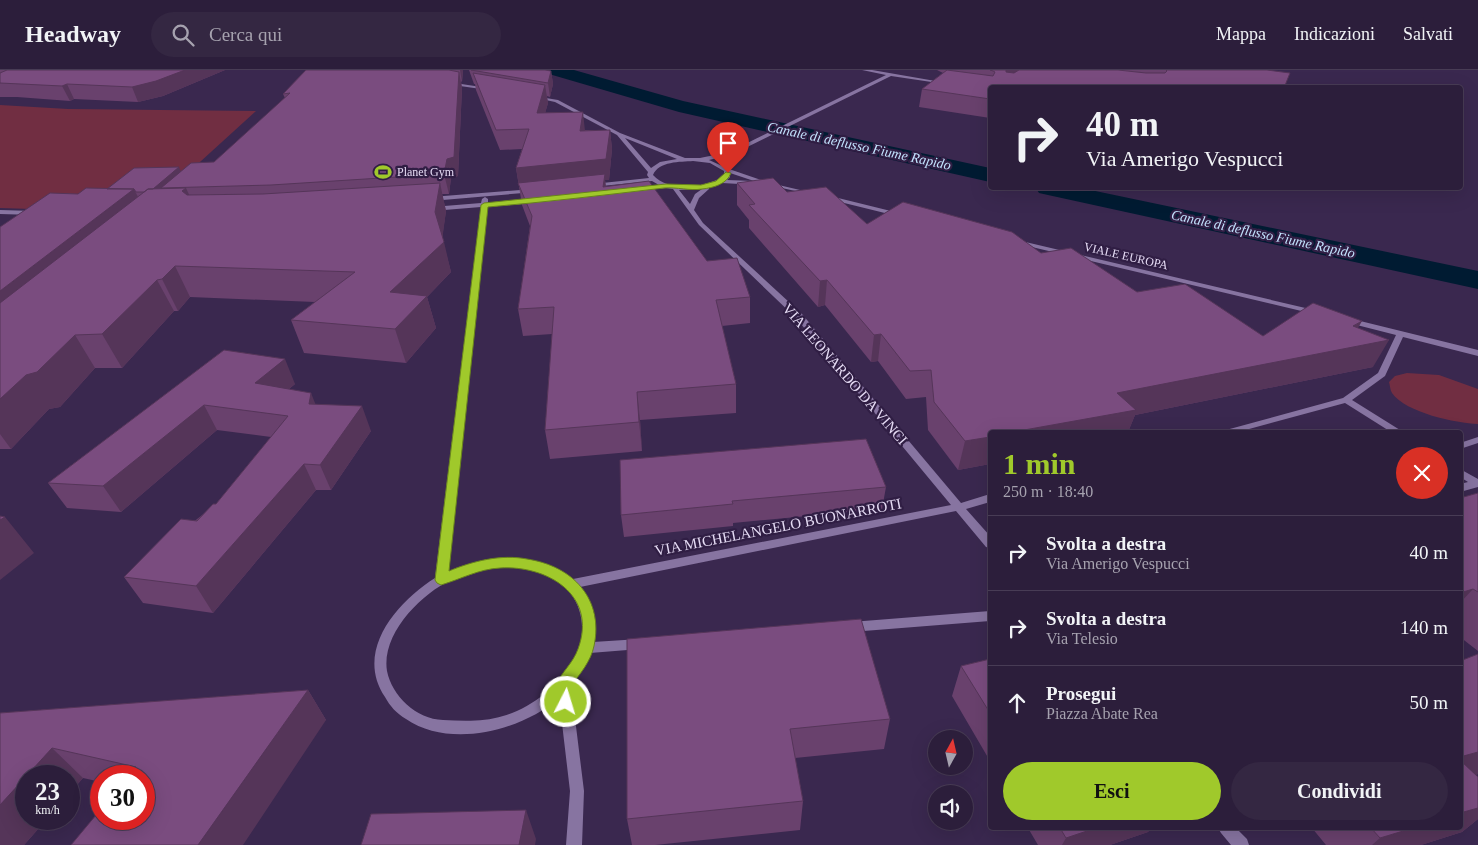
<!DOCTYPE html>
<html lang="it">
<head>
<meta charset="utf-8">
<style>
	body { margin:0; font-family:Georgia,serif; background:#342742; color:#f1f3f6; height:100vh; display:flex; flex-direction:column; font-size:19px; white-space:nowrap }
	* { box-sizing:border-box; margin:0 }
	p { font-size:16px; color:#a6a2af }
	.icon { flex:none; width:28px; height:28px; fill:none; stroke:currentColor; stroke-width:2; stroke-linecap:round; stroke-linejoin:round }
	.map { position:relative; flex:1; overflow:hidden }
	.details { position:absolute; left:988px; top:360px; width:475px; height:400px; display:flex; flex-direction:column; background:#2c1e3b; border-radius:5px; box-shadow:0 5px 20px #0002,0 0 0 1px #483c55 }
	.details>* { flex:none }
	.banner { position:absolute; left:988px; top:15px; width:475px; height:105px; border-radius:5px; box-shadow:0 5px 20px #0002,0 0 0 1px #483c55; background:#2c1e3b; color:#f1f3f6; overflow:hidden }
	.needle { width:32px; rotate:8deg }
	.controls { position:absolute; left:928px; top:660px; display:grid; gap:10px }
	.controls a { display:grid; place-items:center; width:45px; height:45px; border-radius:50%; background:#2c1e3b; box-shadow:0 5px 20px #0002,0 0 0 1px #483c55; font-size:25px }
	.speed { position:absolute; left:15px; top:695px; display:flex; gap:10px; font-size:25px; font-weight:700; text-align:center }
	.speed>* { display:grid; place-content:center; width:65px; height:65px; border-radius:50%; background:#2c1e3b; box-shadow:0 5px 20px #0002,0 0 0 1px #483c55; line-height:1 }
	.speed small { font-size:12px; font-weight:400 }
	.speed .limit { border:8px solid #d22; background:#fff; color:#111 }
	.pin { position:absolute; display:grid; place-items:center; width:42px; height:42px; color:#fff; margin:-51px -21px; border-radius:50% 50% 50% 0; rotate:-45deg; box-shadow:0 0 5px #0007 }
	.pin .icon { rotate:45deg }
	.me { position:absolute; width:55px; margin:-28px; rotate:5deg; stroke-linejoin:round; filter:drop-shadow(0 0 4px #0008) }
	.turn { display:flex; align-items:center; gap:18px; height:105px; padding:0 15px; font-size:22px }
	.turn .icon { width:65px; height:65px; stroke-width:2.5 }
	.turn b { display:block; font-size:35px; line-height:42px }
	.round { display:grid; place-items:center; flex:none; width:52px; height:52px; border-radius:26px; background:#342742 }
	.overview { display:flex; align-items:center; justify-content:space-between; height:85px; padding:0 15px }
	h1 { font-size:30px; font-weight:700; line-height:38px; color:#a0c92b }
	.primary-button { display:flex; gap:10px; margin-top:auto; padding:10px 15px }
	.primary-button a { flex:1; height:58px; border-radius:30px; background:#a0c92b; color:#111; font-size:20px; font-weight:700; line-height:58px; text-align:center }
	.primary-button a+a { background:#342742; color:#f1f3f6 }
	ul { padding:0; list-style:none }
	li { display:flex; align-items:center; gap:15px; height:75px; padding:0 15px; border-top:1px solid #483c55 }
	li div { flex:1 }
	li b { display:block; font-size:19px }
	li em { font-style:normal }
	header { display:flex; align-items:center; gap:30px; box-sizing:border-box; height:70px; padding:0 25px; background:#2c1e3b; border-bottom:1px solid #483c55 }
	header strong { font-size:24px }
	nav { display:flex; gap:28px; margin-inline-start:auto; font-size:18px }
	.search { width:350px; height:45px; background:#342742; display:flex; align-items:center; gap:12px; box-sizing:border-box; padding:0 18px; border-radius:28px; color:#a6a2af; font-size:19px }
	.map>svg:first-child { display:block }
</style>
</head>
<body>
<header>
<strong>Headway</strong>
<div class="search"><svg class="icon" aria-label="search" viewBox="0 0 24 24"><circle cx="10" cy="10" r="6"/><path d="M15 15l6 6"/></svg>Cerca qui</div>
<nav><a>Mappa</a><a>Indicazioni</a><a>Salvati</a></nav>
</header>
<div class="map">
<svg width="1478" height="775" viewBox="0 0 1478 775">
	<rect width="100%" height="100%" fill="#3a284f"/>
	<path fill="#712e42" d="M0,35L68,39L256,41L178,112L95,141L0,138Z
		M1407,303L1439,305L1478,319V354C1456,353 1406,343 1392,323C1390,320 1390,315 1389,312L1395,306Z"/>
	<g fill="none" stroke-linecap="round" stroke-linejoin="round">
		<path fill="#001b32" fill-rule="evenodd" d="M546,0H574L683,31L990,98V112L679,42L549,4Z
			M1036,118H1081L1478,201V219L1048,125L1039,123Z"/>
		<path fill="#8774a1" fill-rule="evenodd" d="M862,0H872L947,13L945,14L891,6L733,84L709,90L729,99L770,113L813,123V125L760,113L757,115L722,113L709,117V119L699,128L694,140L703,153L802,244L961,433L990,424V432L966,439L990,466V478L986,477L956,441L580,517C593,533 596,552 593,572L640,569L645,570L646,574L645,578L640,579L590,583L582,600L571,616L584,721L582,775H566L570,721L559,628C521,661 450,679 406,649C396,643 390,636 385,627C354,581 397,532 435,508L481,137L432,141L429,139L432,137L481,133L482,129L485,127L488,129V133L535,129L538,131L535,133L487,137L448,502C488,485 538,481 573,509L951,435L796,248L699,155L673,119L666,118L639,121V119L659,115L652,111L591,117L590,116L593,114L649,108L647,105L648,102L617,65L555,32L532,27L534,26L558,30L620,63L685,88H700L729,82L886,5ZM625,68L677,89L660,92L651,98ZM693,91L710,93L724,101V106C704,118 670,123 653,105C659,91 680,92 693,91ZM730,103L754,111L727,110L730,107ZM699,119H702L695,124L690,134L679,120ZM499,497C513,497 527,497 540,501C580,515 594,559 571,594C556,618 531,638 503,646C484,652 463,651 443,650C416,649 392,626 387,601C381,564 421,524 451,510C466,503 483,500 499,497Z
			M448,12L488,18L490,19L488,20L446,14Z
			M533,119L535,120V122L431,131L428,129L431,127Z
			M830,126L903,144L904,145L901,147L828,129V127Z
			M0,140L34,141L37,143L34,145L0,144Z
			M1017,170L1314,240L1318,242L1314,244L1015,173V171Z
			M1345,248H1348L1478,280V286L1403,267L1385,306L1352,330L1400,360L1401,362H1391L1345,333L1238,362H1225L1226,360L1343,328L1378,303L1396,265L1345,252Z
			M1478,367V373L1460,379V373Z
			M1460,399L1478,409V417L1460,422V414L1468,412L1460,407Z
			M990,541V551L851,562L847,561L845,557L847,553L851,552Z
			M1218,758H1236L1247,769L1249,775H1231L1221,763Z"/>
	</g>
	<path fill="#69416d" d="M0,0H225L163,26L138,32L74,29L70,31L17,27H0Z
		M306,0H463L462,12L461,11L462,18L458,106L451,108L449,124H442L446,141L442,168L451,202L427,227L436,258L406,293L304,283L291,250L315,232L190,227L178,241H174L122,298H95L60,337L49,339L11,379H0V157L78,124L107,119L181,101L214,92L285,28L283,24Z
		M469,0H545L551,1L553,14L550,27L547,26L548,33L545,43L585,60H610L612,79L609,110H605L606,117L707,191L750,227V253L722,256L736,314V343L640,350L642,381L550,389L545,360L552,264L523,266L518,239L530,156L522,135L516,98L522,79L500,80L476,20L475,14H474Z
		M937,0H1267L990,18V48L919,37L922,19L943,3Z
		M737,113L787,122L867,154L1041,183L1137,222L1263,266L1358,258L1373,297L1135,345L1128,362H990V394L958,400L928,360L926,327L906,329L878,291L871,292L825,235L818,237L749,158V150L737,135Z
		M224,280L295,314L289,319L315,334L371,361L331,420H316L213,543L143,533L124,507L216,434L271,367L217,360L121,442L67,438L48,413Z
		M866,369L886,417L882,439L733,453V456L624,467L621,445Z
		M1478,423V581L1460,567V428Z
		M627,569L890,649L884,679L795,688L803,731L800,760L655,775H632L627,749Z
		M1478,584V704L1475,705L1478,707V749L1462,762L1421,775H1326L1312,758H1460Z
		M990,589V691L952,626L961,596Z
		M308,620L326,650L144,706H101V712L83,708L69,724V706L26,749H47L24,775L0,643Z
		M1028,758H1151L1148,762L1110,775H1038Z"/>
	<path fill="#553559" d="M185,0H225L163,26L138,32L132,17Z
		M460,0H463L462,12Z
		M1006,0H1025L1003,16Z
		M551,1L553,14L550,27L548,13Z
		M459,2L462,18L458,106L451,108L449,124L444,104Z
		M67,14L74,29L70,31L62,16Z
		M545,15L548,33L540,62L537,43Z
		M583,42L585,61H580Z
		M610,60L612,79L609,110H605L607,126L519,116L516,98Z
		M179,97L186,113L148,122Z
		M440,113L446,141L442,171L435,142Z
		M186,118L199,146L182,121Z
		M134,119L148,147L0,271V221Z
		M444,172L451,202L427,227L436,258L406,293L395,259L390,222Z
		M175,196L190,227L178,241L162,209Z
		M157,210L174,241L122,298L102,264Z
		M827,210L825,235L818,237L820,211Z
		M1362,251L1347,277L1389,270L1373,297L1135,345L1128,362H1013L1117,323L1353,256Z
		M881,264L878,291L871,292L874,265Z
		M75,265L95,298L60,337L49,339L11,379L0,364V329L26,305Z
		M285,289L295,314L266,338L255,313Z
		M637,322L640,350L642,381L639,352Z
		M311,323L321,348L309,334Z
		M204,335L217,360L121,442L103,416Z
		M362,336L371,361L331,420L320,395Z
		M990,367V394L958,400L965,371Z
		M304,394L316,420L213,543L196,516Z
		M5,447L34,483L0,510V450Z
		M1473,519L1460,533V523Z
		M308,620L326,650L243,775H198Z
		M52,678L83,708L69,724V706H26Z
		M1478,682V704L1460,709V687Z
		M26,706V749H47L24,775H0V735Z
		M1478,738V749L1462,762L1421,775H1372L1380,768L1413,758H1460V743Z
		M526,740L536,769L535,775H519Z
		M1096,758H1151L1148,762L1110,775H1062L1066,768Z"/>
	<path fill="#7a4c7f" stroke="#553559" d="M7,0H185L156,11L132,17L67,14L62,16L0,13V3Z
		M306,0H449L459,2L454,87L447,89L444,104L271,115L161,118L191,93L214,92L290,23L283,24Z
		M471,0H545L551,1L548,13Z
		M947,0L993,6L995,2L993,1L990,0H1006V2L1014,3L1019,0H1118L1146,3H1165L1167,1L1166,0H1267L1290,3L1284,18H990V29L922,19Z
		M473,3L545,15L537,43L583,42L580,61L610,60L606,89L516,98L529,59L496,60Z
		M179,97L153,119H148L144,122H136L134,119H107L134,98Z
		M605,104L603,117L649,111L707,191L737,188L750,227L716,230L736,314L637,322L639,352L545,360L554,237L518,239L532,146L518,113Z
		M773,108L787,122L826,117L867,154L903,132L1012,162L1041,183L1071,178L1137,222L1185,214L1263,266L1313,233L1362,251L1353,256L1389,270L1117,323L1136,340L1013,362H990V367L965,371L934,332L931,300L910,301L881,264L874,265L827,210L820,211L749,135L755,134L737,113Z
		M440,113L435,142L444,172L390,222L427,226L395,259L291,250L355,202L175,196L162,209L157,210L102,264L75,265L37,302L26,305L0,329V233L148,119L186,118L182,121L187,125L263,124Z
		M86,118L134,119L0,221V157L50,123L78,124Z
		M224,280L285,289L255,313L311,323L309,334L362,336L320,395L304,394L196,516L124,507L181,449L197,451L213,434H216L288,346L204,335L103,416L48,413Z
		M866,369L886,417L732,431L733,434L621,445L620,390Z
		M1478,423V522L1473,519L1460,523V428Z
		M0,446L5,447L0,450Z
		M861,549L890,649L790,659L803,731L627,749V569Z
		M1478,584V682L1460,687V591Z
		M990,589V643L961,596Z
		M308,620L198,775H71L101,739V749H144V706H128L136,697L52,678L0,735V643Z
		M1460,690L1478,707V738L1460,743Z
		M526,740L519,775H361L371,744Z
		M1060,758H1096L1066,768Z
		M1371,758H1413L1380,768Z"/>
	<path fill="#a0c92b" stroke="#68831c" d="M726,102L731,103C727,114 713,118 702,119C690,121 677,117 664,118C605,125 547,132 488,137L449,501C473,491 501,484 527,489C573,496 604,529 594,576C591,591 580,604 571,616L573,632L571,637L566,639L560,637L556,614C562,602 573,593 578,579C598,525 547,495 500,498C479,499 461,509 441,515L437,513L435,510L481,135L484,133L666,114L701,115L716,111Z"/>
	<defs>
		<g id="stadium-bare" transform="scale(1.35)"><path d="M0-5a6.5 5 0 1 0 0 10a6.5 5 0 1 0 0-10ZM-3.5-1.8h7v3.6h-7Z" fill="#a0c92b" stroke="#301e44" stroke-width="2.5" paint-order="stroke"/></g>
	</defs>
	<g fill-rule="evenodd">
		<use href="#stadium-bare" x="383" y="102"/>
	</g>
	<g text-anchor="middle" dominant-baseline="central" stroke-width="4.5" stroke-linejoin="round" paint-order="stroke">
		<g font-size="12" fill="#e5dbf4" stroke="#301e44" text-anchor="start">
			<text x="397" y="102">Planet Gym</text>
		</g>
		<g font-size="12" fill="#e5dbf4" stroke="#301e44">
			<text transform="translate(1126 186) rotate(13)">VIALE EUROPA</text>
		</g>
		<g font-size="14" font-style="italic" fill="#c3e3fe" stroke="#301e44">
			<text transform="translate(859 76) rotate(12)">Canale di deflusso Fiume Rapido</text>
			<text transform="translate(1263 164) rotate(12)">Canale di deflusso Fiume Rapido</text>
		</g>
		<g font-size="15" fill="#e5dbf4" stroke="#301e44">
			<text transform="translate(845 304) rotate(49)">VIA LEONARDO DA VINCI</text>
			<text transform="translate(778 457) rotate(-11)">VIA MICHELANGELO BUONARROTI</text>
		</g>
	</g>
</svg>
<div class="controls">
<a><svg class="needle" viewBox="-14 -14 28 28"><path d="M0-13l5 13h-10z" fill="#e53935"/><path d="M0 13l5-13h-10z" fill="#a6a2af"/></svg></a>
<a><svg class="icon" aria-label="sound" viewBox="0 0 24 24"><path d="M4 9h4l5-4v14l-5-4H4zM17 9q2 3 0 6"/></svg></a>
</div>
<div class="speed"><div>23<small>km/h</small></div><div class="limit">30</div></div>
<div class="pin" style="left:728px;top:103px;background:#d93025"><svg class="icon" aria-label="arrive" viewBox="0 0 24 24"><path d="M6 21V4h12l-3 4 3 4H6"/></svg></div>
<svg class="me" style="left:566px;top:632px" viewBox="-20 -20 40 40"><circle r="17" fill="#a0c92b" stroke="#fff" stroke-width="3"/><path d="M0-11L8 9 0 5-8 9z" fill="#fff"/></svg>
<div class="banner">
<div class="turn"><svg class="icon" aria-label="right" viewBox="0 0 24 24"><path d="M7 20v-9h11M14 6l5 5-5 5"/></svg><div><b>40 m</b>Via Amerigo Vespucci</div></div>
</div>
<section class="details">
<div class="overview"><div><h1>1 min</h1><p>250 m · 18:40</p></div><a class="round" style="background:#d93025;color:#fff"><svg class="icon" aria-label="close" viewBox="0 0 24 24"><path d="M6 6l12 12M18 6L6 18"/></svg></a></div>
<ul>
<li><svg class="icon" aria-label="right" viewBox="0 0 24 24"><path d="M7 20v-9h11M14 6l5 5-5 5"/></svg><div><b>Svolta a destra</b><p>Via Amerigo Vespucci</p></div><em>40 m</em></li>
<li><svg class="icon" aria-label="right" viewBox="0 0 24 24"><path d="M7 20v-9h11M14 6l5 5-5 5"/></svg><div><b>Svolta a destra</b><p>Via Telesio</p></div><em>140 m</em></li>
<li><svg class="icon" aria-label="ahead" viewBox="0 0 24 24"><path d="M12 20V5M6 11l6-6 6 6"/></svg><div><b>Prosegui</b><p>Piazza Abate Rea</p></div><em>50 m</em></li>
</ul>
<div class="primary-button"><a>Esci</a><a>Condividi</a></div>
</section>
</div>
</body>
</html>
